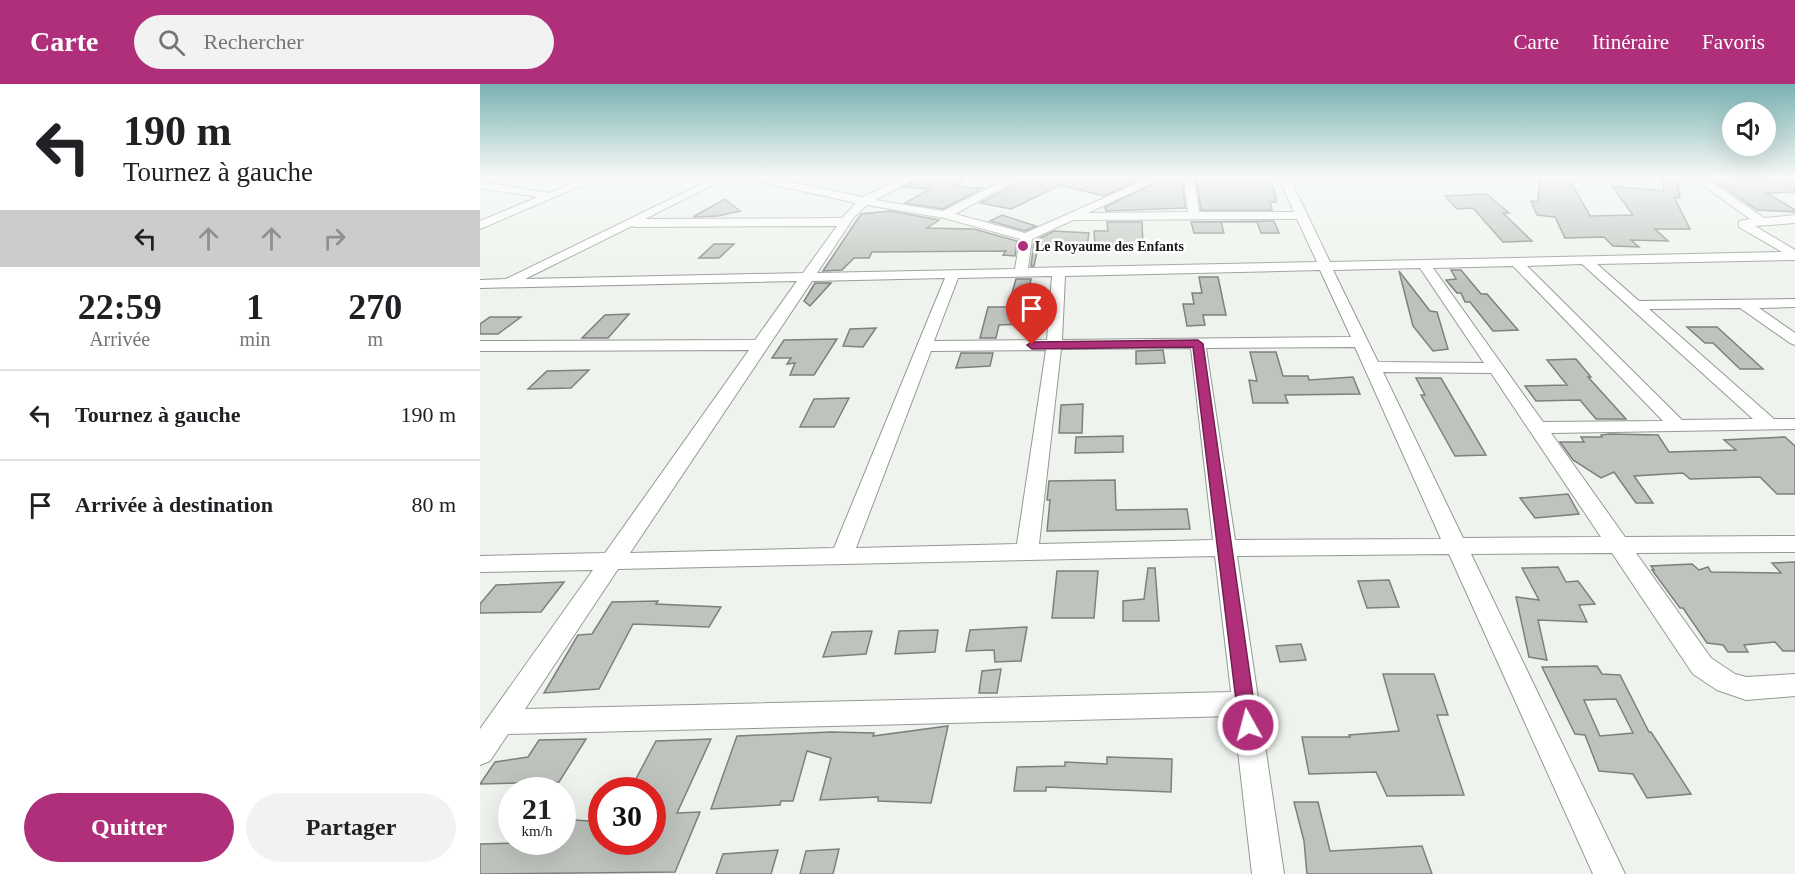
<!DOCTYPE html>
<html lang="fr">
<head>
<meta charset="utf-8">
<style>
	body { margin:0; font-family:"Times New Roman",serif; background:#f2f2f2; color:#202124; height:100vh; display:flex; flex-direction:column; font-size:22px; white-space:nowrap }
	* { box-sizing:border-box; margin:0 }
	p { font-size:20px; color:#757577 }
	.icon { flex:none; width:33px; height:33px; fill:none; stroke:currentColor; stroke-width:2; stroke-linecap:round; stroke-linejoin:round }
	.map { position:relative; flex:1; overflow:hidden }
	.details { display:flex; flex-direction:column; background:#fff; width:480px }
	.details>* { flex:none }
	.hud { background:#fff; color:#202124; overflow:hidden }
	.buttons { position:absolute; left:1242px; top:18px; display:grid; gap:12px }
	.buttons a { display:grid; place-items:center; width:54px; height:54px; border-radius:50%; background:#fff; box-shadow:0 6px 24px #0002; font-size:30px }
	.speed { position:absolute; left:18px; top:693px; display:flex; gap:12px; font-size:30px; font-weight:700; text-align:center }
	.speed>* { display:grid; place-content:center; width:78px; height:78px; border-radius:50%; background:#fff; box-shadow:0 6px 24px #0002; line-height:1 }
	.speed small { font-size:15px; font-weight:400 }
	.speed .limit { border:9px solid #d22; background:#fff; color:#111 }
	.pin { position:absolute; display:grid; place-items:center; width:51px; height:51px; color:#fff; margin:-62px -26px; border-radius:50% 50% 50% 0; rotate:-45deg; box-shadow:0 0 6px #0007 }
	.pin .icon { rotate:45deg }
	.me { position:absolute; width:66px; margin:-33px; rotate:353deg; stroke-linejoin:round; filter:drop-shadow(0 0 4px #0008) }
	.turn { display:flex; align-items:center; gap:21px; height:126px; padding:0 24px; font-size:27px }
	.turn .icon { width:78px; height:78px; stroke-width:2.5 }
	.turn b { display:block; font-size:42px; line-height:51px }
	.lanes { display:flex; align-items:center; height:57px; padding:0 24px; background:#0003; justify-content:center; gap:30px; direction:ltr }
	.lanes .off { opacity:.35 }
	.eta { display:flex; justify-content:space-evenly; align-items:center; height:102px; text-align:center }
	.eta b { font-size:36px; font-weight:700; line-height:42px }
	.cta { display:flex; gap:12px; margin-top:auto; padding:12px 24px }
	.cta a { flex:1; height:69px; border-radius:36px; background:#b02f7b; color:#fff; font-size:24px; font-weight:700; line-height:69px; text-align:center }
	.cta a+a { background:#f2f2f2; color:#202124 }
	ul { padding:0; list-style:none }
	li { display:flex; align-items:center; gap:18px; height:90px; padding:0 24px; border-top:2px solid #e0e0e0 }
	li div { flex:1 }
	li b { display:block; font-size:22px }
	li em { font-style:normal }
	header { display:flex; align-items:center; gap:36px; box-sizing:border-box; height:84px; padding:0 30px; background:#b02f7b; color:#fff }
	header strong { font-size:28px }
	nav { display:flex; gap:33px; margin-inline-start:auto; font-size:21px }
	.search { width:420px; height:54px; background:#f2f2f2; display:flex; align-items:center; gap:15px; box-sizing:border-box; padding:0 21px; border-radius:33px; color:#757577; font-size:22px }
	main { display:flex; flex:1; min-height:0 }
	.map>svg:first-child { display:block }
</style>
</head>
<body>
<header>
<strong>Carte</strong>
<div class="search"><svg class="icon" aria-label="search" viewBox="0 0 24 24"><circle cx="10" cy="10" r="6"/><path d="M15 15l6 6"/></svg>Rechercher</div>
<nav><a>Carte</a><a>Itinéraire</a><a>Favoris</a></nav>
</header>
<main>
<section class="details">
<div class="hud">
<div class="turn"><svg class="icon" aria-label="left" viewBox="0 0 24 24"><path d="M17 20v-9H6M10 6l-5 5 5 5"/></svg><div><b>190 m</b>Tournez à gauche</div></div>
<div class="lanes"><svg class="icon" aria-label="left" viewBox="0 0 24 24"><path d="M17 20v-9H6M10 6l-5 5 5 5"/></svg><svg class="icon off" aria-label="ahead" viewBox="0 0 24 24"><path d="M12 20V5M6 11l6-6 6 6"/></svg><svg class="icon off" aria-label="ahead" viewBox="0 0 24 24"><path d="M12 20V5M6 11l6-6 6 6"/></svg><svg class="icon off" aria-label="right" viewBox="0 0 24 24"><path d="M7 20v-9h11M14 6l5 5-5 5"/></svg></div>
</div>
<div class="eta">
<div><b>22:59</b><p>Arrivée</p></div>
<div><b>1</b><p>min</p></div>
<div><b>270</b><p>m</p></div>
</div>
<ul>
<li><svg class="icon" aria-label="left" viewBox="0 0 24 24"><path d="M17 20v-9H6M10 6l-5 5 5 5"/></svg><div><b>Tournez à gauche</b></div><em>190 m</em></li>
<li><svg class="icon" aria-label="arrive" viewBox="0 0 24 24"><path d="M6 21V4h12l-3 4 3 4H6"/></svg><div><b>Arrivée à destination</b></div><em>80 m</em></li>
</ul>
<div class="cta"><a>Quitter</a><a>Partager</a></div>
</section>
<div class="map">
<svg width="1315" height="790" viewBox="0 0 1315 790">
	<rect width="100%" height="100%" fill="#eef3ed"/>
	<path fill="#bfc3be" stroke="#7d807c" stroke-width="1.5" fill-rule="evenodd" d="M441,92H487L476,103L503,104L463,125L425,119L450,105L423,103Z
		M552,92H669L624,112L580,101L531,125L500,119Z
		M689,92H702L705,124L626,127L625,123Z
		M716,92H734L735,95H789L795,108L796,118H790L792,126H721Z
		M1231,92H1305L1315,100V108L1287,109L1315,126V128L1277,126L1238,99Z
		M1060,94L1091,98L1110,132L1153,131L1132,102L1184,107L1182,95L1197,97L1200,114L1194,113L1210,145H1175L1188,157L1151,156L1159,163L1133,162L1124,153L1085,154L1075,133L1057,131L1051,117L1058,118Z
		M1007,110L1029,129H1023L1052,157L1023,158L993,124L977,125L965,112Z
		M245,115L260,127L238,132L213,133Z
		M410,127L459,136L447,144L494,145L537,157L535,172L523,171L526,167L392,168L389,174H374L362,186L343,187L381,130Z
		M522,131L556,142L545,147L510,137Z
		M794,137L799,149H781L777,138H741L744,149H714L711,138Z
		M627,138H662L663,161H615L614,147H628Z
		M574,147L609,149L606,168H557L554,182H551L554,157Z
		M234,160H254L239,174H219Z
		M971,186H981L1001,210H1007L1038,246L1013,247L990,218H985L981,209H977L966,196L976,195Z
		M919,187L950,227L957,228L968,265L953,267L933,242Z
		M719,193H738L746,231H723L725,241L707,242L703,220H714L712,209H722Z
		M536,195H551L545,222H547L544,240L519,241L516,254H500L508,223H528Z
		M335,199H351L330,222L324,217Z
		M149,230L128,254H102L125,231Z
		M10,233H41L18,250H0V240Z
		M1207,243H1237L1283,285H1260L1233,259H1225Z
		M396,244L383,263L363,262L370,245Z
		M357,255L334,291H310L315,279L307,280L311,274H292L304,256Z
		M683,266L685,279L656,280V267Z
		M770,268H796L803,292H828L829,296L873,293L880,310L805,311L808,319H773L769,296L777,297Z
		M481,269H513L510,282L476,284Z
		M1096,275L1111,293H1108L1146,335H1116L1100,316L1056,317L1045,302L1087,301L1067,276Z
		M109,286L91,304L48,305L67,287Z
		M936,294H961L1006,371L975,372L941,311H945Z
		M369,314L354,343H320L334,315Z
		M603,320L602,349H579L581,321Z
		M1129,350L1178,351L1189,368L1256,366L1244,356L1305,353L1315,362V410H1297L1280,393L1210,395L1203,389L1154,392L1173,419H1156L1134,388L1121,394L1093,376L1080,358H1104L1101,353H1122L1121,351Z
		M643,352V368L595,369L596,353Z
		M635,396L636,426L707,425L710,445L567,447L570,416H567L569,397Z
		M1088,410L1099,430L1055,434L1040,414Z
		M1315,478V567H1303L1295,558L1264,561L1268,568H1248L1243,561L1227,559L1203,524H1200L1172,486H1174L1171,482L1212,480L1219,486L1228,483L1231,488L1301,489L1292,479Z
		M1078,483L1086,498L1098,497L1115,520L1099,521L1107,538L1058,536L1067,576L1049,573L1036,513L1059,516L1042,484Z
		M668,484H675L679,537H643V517L664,515Z
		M577,487H618L614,534H572Z
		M909,496L919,523L887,524L878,497Z
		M84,498L61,528L0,529V520L16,501Z
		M178,517L176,520L241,523L229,543L153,540L119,605L64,609L98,551L112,550L132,518Z
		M547,543L541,577L515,578L514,566L486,567L490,546Z
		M458,546L455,568L415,570L419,547Z
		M392,547L386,570L343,573L352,548Z
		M821,560L826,576L800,578L796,562Z
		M1117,582L1122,590L1140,591L1169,648H1171L1211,710L1167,714L1153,690L1119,687L1105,651L1095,650L1062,583ZM1136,615L1153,649L1120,652L1104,616Z
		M521,585L517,609H499L502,587Z
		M903,590H954L968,631H957L984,711L907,712L896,688L829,690L822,653H870L869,651L919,647Z
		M468,642L451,719L398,717V713L340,716L351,674L327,667L313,717H301L300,721L231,725L257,652L351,648L394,649L393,652Z
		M106,655L79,698L0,700L15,678L48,673L59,656Z
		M231,655L197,729L220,728L195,788L0,790V760L82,758V735L122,738V758H172V706H150L176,657Z
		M627,673L692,675L691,708L566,703V707H534L537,683L585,682V678L627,680Z
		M814,718H838L850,767L942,762L952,790H827L824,757Z
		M359,765L353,790H320L326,767Z
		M298,766L291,790H236L243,770Z"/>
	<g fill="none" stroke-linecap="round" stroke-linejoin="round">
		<g stroke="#959994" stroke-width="2">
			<path id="minor" d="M111,92H124L0,145V137L58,113L0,104V98L69,109Z
				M238,92H250L165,135L362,134L376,119L268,95L263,92H281L383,113L427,92H439L395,116L463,127L532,92H544L475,130L545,149L674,92H687L608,129L708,128L704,92H714L719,128H814L798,92H913V95L909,96L811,97L850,178L1302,168L1259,143V137L1270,135L1228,105L1218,92H1228L1236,101L1284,134L1315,131V139L1275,142L1315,166V176L1117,180L1159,217L1315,215V223L1279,224L1315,249V261L1310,259L1260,224L1169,225L1294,335H1315V345L1071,349L1145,453L1315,452V468L1156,469L1231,574L1255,590L1266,593L1315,590V612L1266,616L1237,606L1213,590L1132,469L991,470L1145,790H1113L969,470L757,472L804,790H772L754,632L28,650L10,677L0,681V645L113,486L0,488V472L125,469L269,266L0,267V257L275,256L317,197L0,204V196L26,195ZM387,121L464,134L540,155L535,185L337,189L374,133ZM817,135L837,178L548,184L552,155L593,136ZM152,142L155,143L357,142L323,189L45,195ZM1102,180L1273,335L1202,336L1047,182ZM1033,182L1183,337L1063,338L953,184ZM940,184L1004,279L898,278L853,186ZM840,186L871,253L582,256L585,192ZM572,192L567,256L454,257L478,194ZM465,194L354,464L150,469L332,197ZM875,263L961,455L755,456L726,264ZM711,264L733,456L559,460L581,265ZM566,266L537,460L376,464L451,267ZM903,288L1011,289L1121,453L983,454ZM735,472L751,608L45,625L138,485Z
				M1307,92H1315V98Z"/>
		</g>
		<use href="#minor" fill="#fff" fill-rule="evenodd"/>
	</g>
	<linearGradient id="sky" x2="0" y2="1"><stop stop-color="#7ab2b3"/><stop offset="0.46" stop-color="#f7faf7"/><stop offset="1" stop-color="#f7faf7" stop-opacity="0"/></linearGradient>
	<rect width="1315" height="202" fill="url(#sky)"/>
	<path fill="#b02f7b" stroke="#721f50" stroke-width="1.5" d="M718,256L723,260L777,641L775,648L768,650L761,648L759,641L713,263L552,265L547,261L552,258Z"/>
	<circle fill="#b02f7b" stroke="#fefffe" stroke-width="2" cx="543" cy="162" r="6"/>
	<g text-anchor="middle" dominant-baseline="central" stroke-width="5" stroke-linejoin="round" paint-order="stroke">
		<g font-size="14" font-weight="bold" fill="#1a1c1a" stroke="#fefffe" text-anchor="start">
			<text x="555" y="162">Le Royaume des Enfants</text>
		</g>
	</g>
</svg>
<div class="buttons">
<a><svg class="icon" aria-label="sound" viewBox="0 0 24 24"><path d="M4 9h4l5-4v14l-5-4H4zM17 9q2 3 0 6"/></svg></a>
</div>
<div class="speed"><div>21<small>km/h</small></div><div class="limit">30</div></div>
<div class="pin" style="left:552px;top:261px;background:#d93025"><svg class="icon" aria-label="arrive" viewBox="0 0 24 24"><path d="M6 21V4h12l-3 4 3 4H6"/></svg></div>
<svg class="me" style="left:768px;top:641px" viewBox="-20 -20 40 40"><circle r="17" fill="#b02f7b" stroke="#fff" stroke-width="3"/><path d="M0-11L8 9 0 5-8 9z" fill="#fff"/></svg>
</div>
</main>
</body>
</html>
